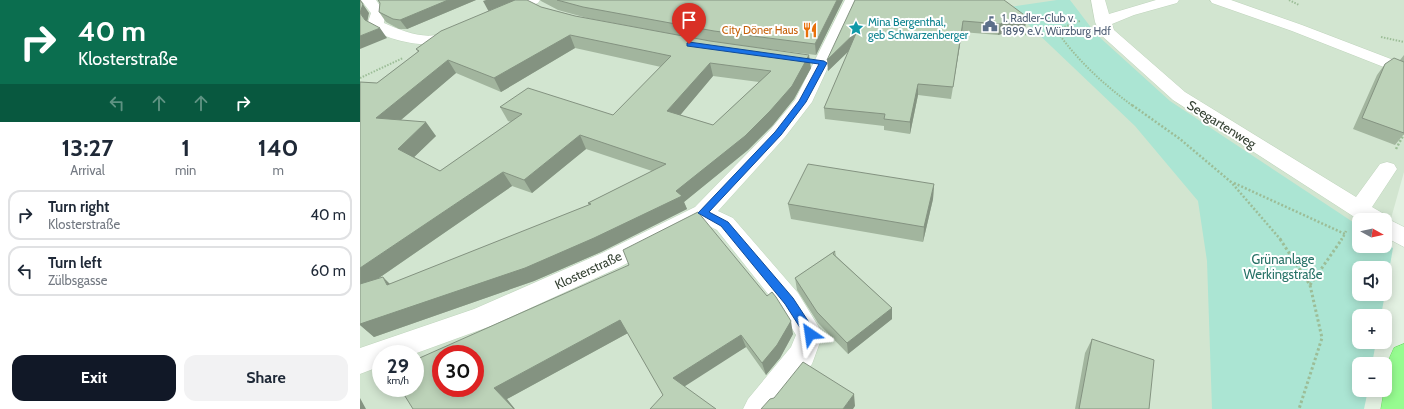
<!DOCTYPE html>
<html lang="en">
<head>
<meta charset="utf-8">
<style>
	body { margin:0; font-family:Cabin,sans-serif; background:#f2f2f3; color:#1f2937; height:100vh; display:flex; flex-direction:column; font-size:15px; white-space:nowrap }
	* { box-sizing:border-box; margin:0 }
	p { font-size:13px; color:#747a83 }
	.icon { flex:none; width:22px; height:22px; fill:none; stroke:currentColor; stroke-width:2; stroke-linecap:round; stroke-linejoin:round }
	.map { position:relative; flex:1; overflow:hidden }
	.details { display:flex; flex-direction:column; background:#fff; width:360px }
	.details>* { flex:none }
	.guide { background:#0b6e4f; color:#fff; overflow:hidden }
	.needle { width:26px; rotate:98deg }
	.tools { position:absolute; left:992px; top:213px; display:grid; gap:8px }
	.tools a { display:grid; place-items:center; width:40px; height:40px; border-radius:8px; background:#fff; box-shadow:0 2px 10px #0003; font-size:20px }
	.speed { position:absolute; left:12px; top:345px; display:flex; gap:8px; font-size:20px; font-weight:700; text-align:center }
	.speed>* { display:grid; place-content:center; width:52px; height:52px; border-radius:50%; background:#fff; box-shadow:0 2px 10px #0003; line-height:1 }
	.speed small { font-size:10px; font-weight:400 }
	.speed .limit { border:6px solid #d22; background:#fff; color:#111 }
	.pin { position:absolute; display:grid; place-items:center; width:34px; height:34px; color:#fff; margin:-41px -17px; border-radius:50% 50% 50% 0; rotate:-45deg; box-shadow:0 0 4px #0007 }
	.pin .icon { rotate:45deg }
	.me { position:absolute; width:44px; margin:-22px; rotate:328deg; stroke-linejoin:round; filter:drop-shadow(0 0 3px #0008) }
	.turn { display:flex; align-items:center; gap:14px; height:84px; padding:0 12px; font-size:18px }
	.turn .icon { width:52px; height:52px; stroke-width:2.5 }
	.turn b { display:block; font-size:28px; line-height:34px }
	.lanes { display:flex; align-items:center; height:38px; padding:0 12px; background:#0003; justify-content:center; gap:20px; direction:ltr }
	.lanes .off { opacity:.35 }
	.eta { display:flex; justify-content:space-evenly; align-items:center; height:68px; text-align:center }
	.eta b { font-size:24px; font-weight:800; line-height:28px }
	.cta { display:flex; gap:8px; margin-top:auto; padding:8px 12px }
	.cta a { flex:1; height:46px; border-radius:12px; background:#111827; color:#fff; font-size:16px; font-weight:800; line-height:46px; text-align:center }
	.cta a+a { background:#f2f2f3; color:#1f2937 }
	ul { padding:0; list-style:none }
	li { display:flex; align-items:center; gap:12px; height:50px; margin:0 8px 6px; padding:0 4px; border:2px solid #e0e1e3; border-radius:12px }
	li div { flex:1 }
	li b { display:block; font-size:15px }
	li em { font-style:normal }
	main { display:flex; flex:1; min-height:0 }
	.map>svg:first-child { display:block }
</style>
</head>
<body>
<main>
<section class="details">
<div class="guide">
<div class="turn"><svg class="icon" aria-label="right" viewBox="0 0 24 24"><path d="M7 20v-9h11M14 6l5 5-5 5"/></svg><div><b>40 m</b>Klosterstraße</div></div>
<div class="lanes"><svg class="icon off" aria-label="left" viewBox="0 0 24 24"><path d="M17 20v-9H6M10 6l-5 5 5 5"/></svg><svg class="icon off" aria-label="ahead" viewBox="0 0 24 24"><path d="M12 20V5M6 11l6-6 6 6"/></svg><svg class="icon off" aria-label="ahead" viewBox="0 0 24 24"><path d="M12 20V5M6 11l6-6 6 6"/></svg><svg class="icon" aria-label="right" viewBox="0 0 24 24"><path d="M7 20v-9h11M14 6l5 5-5 5"/></svg></div>
</div>
<div class="eta">
<div><b>13:27</b><p>Arrival</p></div>
<div><b>1</b><p>min</p></div>
<div><b>140</b><p>m</p></div>
</div>
<ul>
<li><svg class="icon" aria-label="right" viewBox="0 0 24 24"><path d="M7 20v-9h11M14 6l5 5-5 5"/></svg><div><b>Turn right</b><p>Klosterstraße</p></div><em>40 m</em></li>
<li><svg class="icon" aria-label="left" viewBox="0 0 24 24"><path d="M17 20v-9H6M10 6l-5 5 5 5"/></svg><div><b>Turn left</b><p>Zülbsgasse</p></div><em>60 m</em></li>
</ul>
<div class="cta"><a>Exit</a><a>Share</a></div>
</section>
<div class="map">
<svg width="1044" height="409" viewBox="0 0 1044 409">
	<rect width="100%" height="100%" fill="#e3f1e2"/>
	<path fill="#d2e5d0" fill-rule="evenodd" d="M0,0H1044V172L1025,240V220H999V342L984,409H0ZM21,354H55V388H21ZM81,354H115V388H81Z"/>
	<path fill="#abe5d3" fill-rule="evenodd" d="M697,0H710L736,34L810,101L999,226V246H1025V243L1033,248L1021,316H999V342H1016L1012,364H999V390H1008L1004,409H852L847,261L838,201L775,126L650,7ZM999,268H1025V294H999Z"/>
	<g fill="none" stroke-linecap="round" stroke-linejoin="round">
		<g stroke="#bfd4bc" stroke-width="1">
			<path id="minor" d="M1,0H16L25,13L24,23C40,30 59,38 76,35C86,33 93,26 104,29L106,32C91,54 19,44 8,22L11,13Z
				M161,0H180L178,3L147,16H137L135,13L137,10Z
				M485,0H499L452,102L425,137L358,211L373,218L438,293L463,334L452,364L416,409H383L388,399L431,347L436,335L420,309L357,230L343,223L260,267L131,326L54,354H21V366L0,374V348L114,309L242,253L335,207L411,129L435,100Z
				M731,0H745L749,14L796,0H819L817,3L774,15L752,24L754,30L825,92L996,197L1020,164L1027,162L1034,164L1037,169L1012,207L1024,214L1026,218L1044,227V247L1025,237V220H999L813,100L741,35L735,22Z
				M850,0H871L942,25L1044,64V75L932,31L852,3Z"/>
		</g>
		<g stroke="#6ae061" stroke-width="1">
			<path id="major" d="M1044,344V409H1021L1030,357L1034,348Z"/>
		</g>
		<path stroke="#9cbd97" stroke-width="2" stroke-dasharray="1.5 1.5" stroke-linecap="butt" d="M929,0L939,5
			M696,30L720,21
			M644,33L681,35L696,30C717,60 743,84 773,106
			M1021,37L1044,42
			M0,78L43,58"/>
		<path stroke="#9cbd97" stroke-width="2.5" stroke-dasharray="2 2" stroke-linecap="butt" d="M772,105L820,139L871,182L921,240
			M1036,149L1044,134
			M874,183L985,234L986,231
			M981,240L985,234"/>
		<path stroke="#9cbd97" stroke-width="3" stroke-dasharray="2.5 2.5" stroke-linecap="butt" d="M920,239L950,285L962,338L939,409
			M950,285L982,239"/>
		<use href="#minor" fill="#fff" fill-rule="evenodd"/>
		<use href="#major" fill="#96fc90" fill-rule="evenodd"/>
	</g>
	<path fill="#a2b59e" fill-rule="evenodd" d="M18,0H116L47,29H39L26,22L19,12L20,3Z
		M180,0H483L456,55L375,45L451,68L434,99L413,125L388,150L324,202L327,209L241,252L174,281L14,337L0,325V82L17,83L58,52L56,49L128,11L181,7L215,16L354,42L227,18L198,10L181,1ZM215,48L301,67L253,115L140,107L148,121L151,122L80,171L54,157L76,136L40,120L96,73L141,92ZM353,76L399,82L353,125L320,115ZM226,149L292,171L228,203L229,205L30,284L19,278L152,186L172,193Z
		M495,0L665,28L638,35L602,32L591,99L558,95L550,134L524,130V126L465,119L464,108L489,51L468,71Z
		M1044,55V134L1035,145L993,129L1017,75L1025,64L1040,60Z
		M574,184L573,199L563,242L431,219L428,204Z
		M475,251L476,256L532,308V319L488,354L458,323L437,290L435,278Z
		M269,265L433,334L420,358L406,375L386,347L303,395L268,333L147,399L53,409Z
		M732,339L789,409H715L725,353Z"/>
	<path fill="#849381" d="M0,0L9,13L7,23L0,13Z
		M88,0H116L47,29L40,20Z
		M126,0H157L129,12L123,1Z
		M477,0H483L456,55L455,44Z
		M667,17L665,28L638,35L640,24Z
		M603,21L602,32L591,99L593,87Z
		M20,28L27,38L0,49V36Z
		M497,31L498,42L468,71L467,60Z
		M210,35L215,48L141,92L134,78Z
		M449,55L451,68L434,99L413,125L388,150L324,202L327,209L241,252L174,281L14,337L0,325V324L316,191Z
		M88,60L96,73L27,132L16,118Z
		M350,63L353,76L312,125L307,111Z
		M558,84V95L550,134V122Z
		M66,122L76,136L49,162L38,149Z
		M220,135L226,149L172,193L164,180Z
		M143,172L152,186L0,291V268Z
		M574,184L573,199L563,242L564,227Z
		M23,277L36,290L27,285Z
		M532,308V319L488,354L487,343Z
		M260,320L268,333L147,399L155,409H154L134,388Z
		M431,321L433,334L420,358L406,375L402,363Z
		M381,335L386,347L319,390L313,378Z
		M494,394L495,406L493,409H483Z
		M0,398L6,409H0Z"/>
	<path fill="#bcd2b8" stroke="#849381" fill-rule="evenodd" d="M0,0L3,4L0,13L5,20L20,28L0,36Z
		M18,0H88L40,20L33,19L19,12L20,3Z
		M155,0H167L181,7L215,16L350,41L449,55L432,86L410,111L385,136L316,191L322,196L234,238L165,268L0,324V284L23,277L27,285L231,204L228,203L306,164L220,135L164,180L143,172L0,268V82L17,83L59,51L56,49L81,31ZM210,35L311,56L253,115L168,88L140,107L162,114L80,171L38,149L66,122L16,118L88,60L134,78ZM350,63L411,71L353,125L307,111Z
		M197,0H477L455,44L354,31L223,7Z
		M495,0H644L667,17L640,24L603,21L593,87L558,84L550,122L524,119L525,114L464,108L497,31L467,60Z
		M1034,58L1044,62V133L1002,118L1025,64Z
		M448,164L574,184L564,227L428,204Z
		M338,212L407,296L412,292L416,297L431,321L417,345L402,363L381,335L313,378L356,409H290L303,395L260,320L134,388L154,409H53L40,388H55V360L269,265L263,250ZM81,354H115V388H81Z
		M475,251L473,254L532,308L487,343L457,312L435,278Z
		M732,339L794,360L789,409H719Z
		M443,362L494,394L483,409H401L410,399L414,398Z"/>
	<path fill="#1a73e8" stroke="#114b97" d="M329,42L464,61L467,63L446,102L421,135L349,212L368,222L433,298L454,330L455,334L454,337L450,338L446,337L425,304L361,226L338,213L415,132L439,101L459,64L327,46V43Z"/>
	<defs>
		<g id="civic-bare" transform="scale(1.2)"><path d="M-.6-6.5H3V-4.5H.6V-3L4-1V1h2V6H-6V1h2V-1L-.6-3ZM-1.2 2.5V6h2.4V2.5Z" fill="#5c6f8a" stroke="#fff" stroke-width="2.5" paint-order="stroke"/></g>
		<g id="sight-bare" transform="scale(1.2)"><path d="M0-6L1.8-2.2L6-1.7L2.9 1.2L3.7 5.4L0 3.3L-3.7 5.4L-2.9 1.2L-6-1.7L-1.8-2.2Z" fill="#0f9aa8" stroke="#fff" stroke-width="2.5" paint-order="stroke"/></g>
		<g id="restaurant-bare" transform="scale(1.2)"><path d="M-5-6h1v4h1v-4h1v4h1v-4h1v5L-1.5 .5V6h-2V.5L-5-1ZM5-6V6H3V1.5H1.5Q1.5-4 5-6Z" fill="#e8710a" stroke="#fff" stroke-width="2.5" paint-order="stroke"/></g>
	</defs>
	<g fill-rule="evenodd">
		<use href="#civic-bare" x="630" y="24"/>
		<use href="#sight-bare" x="496" y="28"/>
		<use href="#restaurant-bare" x="450" y="30"/>
	</g>
	<g text-anchor="middle" dominant-baseline="central" stroke-width="4" stroke-linejoin="round" paint-order="stroke">
		<g font-size="11" fill="#4e5e75" stroke="#fff" text-anchor="start">
			<text x="642" y="18">1. Radler-Club v.<tspan x="642" dy="13">1899 e.V. Würzburg Hdf</tspan></text>
		</g>
		<g font-size="11" fill="#0d838f" stroke="#fff" text-anchor="start">
			<text x="508" y="22">Mina Bergenthal,<tspan x="508" dy="13">geb Schwarzenberger</tspan></text>
		</g>
		<g font-size="11" fill="#c56008" stroke="#fff" text-anchor="end">
			<text x="438" y="30">City Döner Haus</text>
		</g>
		<g font-size="13" fill="#354233" stroke="#fff">
			<text transform="translate(862 124) rotate(32)">Seegartenweg</text>
			<text transform="translate(228 270) rotate(-25)">Klosterstraße</text>
		</g>
		<g font-size="13" fill="#287267" stroke="#fff">
			<text x="923" y="259">Grünanlage<tspan x="923" dy="15">Werkingstraße</tspan></text>
		</g>
	</g>
</svg>
<div class="tools">
<a><svg class="needle" viewBox="-14 -14 28 28"><path d="M0-13l5 13h-10z" fill="#e53935"/><path d="M0 13l5-13h-10z" fill="#747a83"/></svg></a>
<a><svg class="icon" aria-label="sound" viewBox="0 0 24 24"><path d="M4 9h4l5-4v14l-5-4H4zM17 9q2 3 0 6"/></svg></a>
<a>+</a>
<a>−</a>
</div>
<div class="speed"><div>29<small>km/h</small></div><div class="limit">30</div></div>
<div class="pin" style="left:329px;top:44px;background:#d93025"><svg class="icon" aria-label="arrive" viewBox="0 0 24 24"><path d="M6 21V4h12l-3 4 3 4H6"/></svg></div>
<svg class="me" style="left:450px;top:334px" viewBox="-20 -20 40 40"><path d="M0-17L14 15 0 8-14 15z" fill="#1a73e8" stroke="#fff" stroke-width="4"/></svg>
</div>
</main>
</body>
</html>
